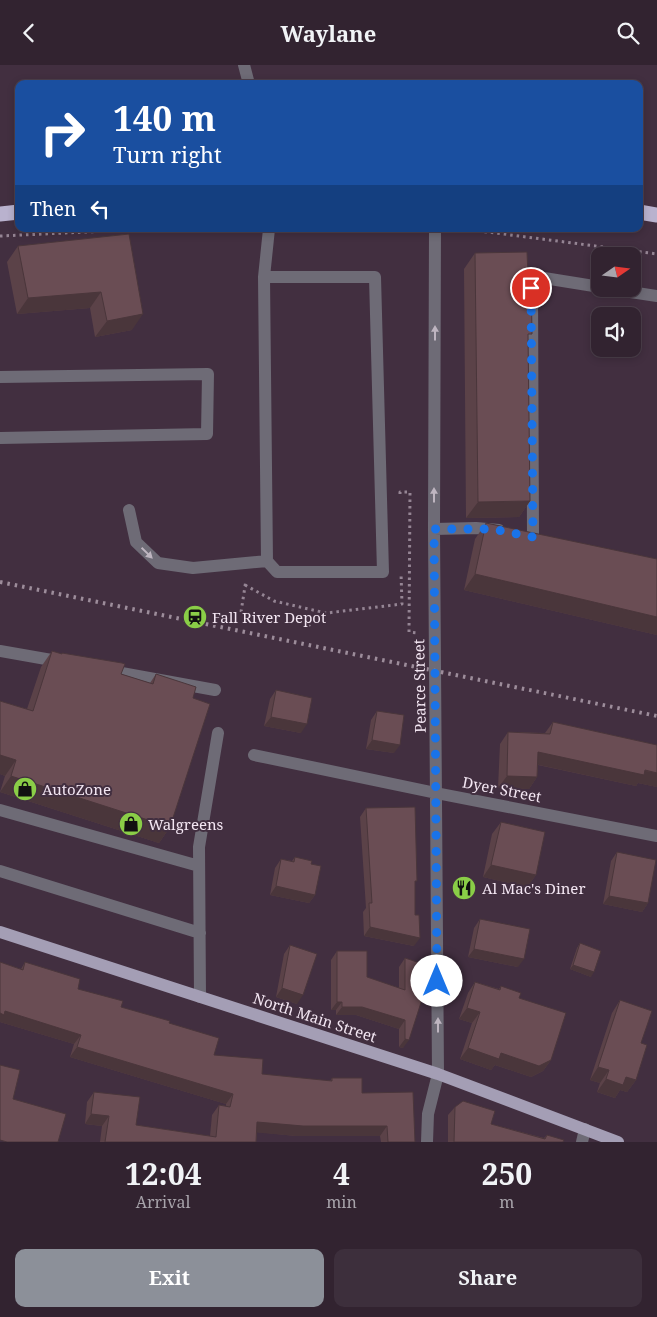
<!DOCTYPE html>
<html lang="en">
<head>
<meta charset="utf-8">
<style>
	body { margin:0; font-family:"Noto Serif",serif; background:#3d2f3c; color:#f1f3f6; height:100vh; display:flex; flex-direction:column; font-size:19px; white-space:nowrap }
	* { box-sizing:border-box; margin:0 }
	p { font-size:16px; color:#a8a4ab }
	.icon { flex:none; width:28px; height:28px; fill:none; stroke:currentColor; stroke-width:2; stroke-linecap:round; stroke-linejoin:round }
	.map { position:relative; height:1077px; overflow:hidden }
	.panel { display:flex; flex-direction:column; background:#322330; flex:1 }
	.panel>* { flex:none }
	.top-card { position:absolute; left:15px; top:15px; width:628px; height:152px; border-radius:10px; box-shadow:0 2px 8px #0003,0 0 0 1px #4d404c; background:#1a4fa0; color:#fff; overflow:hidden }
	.needle { width:32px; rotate:76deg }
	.fabs { position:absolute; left:591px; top:182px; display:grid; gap:10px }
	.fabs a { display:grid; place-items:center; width:50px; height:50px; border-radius:10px; background:#322330; box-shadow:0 2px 8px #0003,0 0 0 1px #4d404c; font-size:25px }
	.pin { position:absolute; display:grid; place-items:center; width:42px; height:42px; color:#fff; margin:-21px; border:2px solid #fff; border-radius:50%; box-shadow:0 1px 5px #0007 }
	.me { position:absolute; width:55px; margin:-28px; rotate:0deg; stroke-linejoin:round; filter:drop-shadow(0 0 4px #0008) }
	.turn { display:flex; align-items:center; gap:18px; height:105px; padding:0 15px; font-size:22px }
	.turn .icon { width:65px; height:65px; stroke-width:2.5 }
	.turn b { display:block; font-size:35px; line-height:42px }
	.then { display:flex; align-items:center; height:48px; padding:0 15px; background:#0003; gap:10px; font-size:19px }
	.eta { display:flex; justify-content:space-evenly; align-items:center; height:85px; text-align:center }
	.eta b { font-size:30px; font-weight:700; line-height:35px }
	.cta { display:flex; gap:10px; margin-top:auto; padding:10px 15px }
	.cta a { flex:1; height:58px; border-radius:10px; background:#8c9099; color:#fff; font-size:20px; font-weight:700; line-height:58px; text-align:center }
	.cta a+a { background:#3d2f3c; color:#f1f3f6 }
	header { display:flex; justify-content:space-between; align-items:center; height:65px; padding:0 15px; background:#322330; font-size:22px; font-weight:700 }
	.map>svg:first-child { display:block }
</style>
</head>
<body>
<header><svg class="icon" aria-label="back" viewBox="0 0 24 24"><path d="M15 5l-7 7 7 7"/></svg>Waylane<svg class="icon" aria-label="search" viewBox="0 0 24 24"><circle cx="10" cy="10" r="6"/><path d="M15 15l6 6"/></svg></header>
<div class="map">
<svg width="657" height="1077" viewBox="0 0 657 1077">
	<rect width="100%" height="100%" fill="#422f40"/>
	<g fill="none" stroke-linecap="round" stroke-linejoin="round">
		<path stroke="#958594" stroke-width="3" stroke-dasharray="2.5 4" stroke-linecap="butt" d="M452,164L488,167L657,189
			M0,171L151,164
			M400,429V427H410L409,567L419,568
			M245,520L274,536L326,548
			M241,547L246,515
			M308,561L327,548L402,539L401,508"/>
		<path stroke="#6e6b76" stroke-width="12" d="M244,0L249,19
			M264,212H375L383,507H277L267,496L264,212L269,164
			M611,224L657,231
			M0,312L208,309L207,369L0,373
			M129,445L136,477L158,498L193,503L267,496
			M434,464L476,463L499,465
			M533,472L532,219L535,215L544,213L600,222
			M0,586L63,597
			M105,605L215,625
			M254,690L436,728L657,771
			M0,745L199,801
			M0,806L200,868
			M200,932L199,782L218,668
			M427,1077L428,1049L438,1009L434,464L435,164
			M582,1077L585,1064"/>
		<path stroke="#a49eb5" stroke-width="12" d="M0,867L438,1009L618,1077"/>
		<path stroke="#b9b2ce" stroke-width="15" d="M639,147L657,150
			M0,149L19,147"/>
		<path stroke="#9d8d9b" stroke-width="4" stroke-dasharray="2.5 5" stroke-linecap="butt" d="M0,517L657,651"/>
	</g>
	<path fill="#5b4248" d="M129,169L132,265L95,272L90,243L17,249L7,197L18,181Z
		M475,188L528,274L530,436L519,452L466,453L464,204Z
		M486,458L657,494V570L464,525L475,474Z
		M52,586L61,589L62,588L121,609L150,618L156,609L193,633L170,762L159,778L0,727L5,711L0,709V636L27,644L41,602Z
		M276,625L301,668L264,661L270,634Z
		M377,646L394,688L366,684L371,655Z
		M553,657L657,680V722L638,718L636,721L538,700L537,712L529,724L498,723L500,679L508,667L545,668Z
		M366,743L415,819L414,881L364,871L363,847L366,843L360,752Z
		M501,757L536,810L527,822L483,812L492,769Z
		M617,787L648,838L642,847L603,839L611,796Z
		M295,792L311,799L315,830L309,838L270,830L275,803L281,794L292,796Z
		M480,854L518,902L468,892L474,863Z
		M580,878L591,912L570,904L577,883Z
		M290,880L297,939L276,932L284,889Z
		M337,886L367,912L399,923V902L405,893L426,900L403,983L399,982V964L356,950H336V945H331V895Z
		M0,897L21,904L25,897L78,924L121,942L169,958L214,990L262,1009L330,1016L332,1013L362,1028L415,1077H381L380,1071H296L257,1067L256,1077H100L102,1061L85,1059L87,1037L94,1027L136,1060L210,1071L212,1050L219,1040L226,1041V1039L70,992L74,979L0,957Z
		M475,917L499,924L501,921L519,933L551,995L543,1006L531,1012L495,1000L491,1005L460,994L472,958L459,954L468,928Z
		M620,935L641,978L636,1015L627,1027L620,1025L615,1033L597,1027L600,1018L590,1015L612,948Z
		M455,1042L491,1059L544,1073L547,1070L563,1077H448V1050Z"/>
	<path fill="#4a363b" d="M101,227L90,243L17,249L28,233Z
		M143,249L132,265L95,272L107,256Z
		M530,436L519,452L466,453L478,437Z
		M475,509L657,552V570L464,525Z
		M271,652L307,659L301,668L264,661Z
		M372,675L400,680L394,688L366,684Z
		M538,687L657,708V722L638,718L636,721L530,698Z
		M0,690L16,695L5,711L0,709Z
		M11,711L170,762L159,778L0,727Z
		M507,711L537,712L529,724L498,723Z
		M491,800L536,810L527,822L483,812Z
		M276,821L315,830L309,838L270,830Z
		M609,831L648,838L642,847L603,839Z
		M370,862L420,873L414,881L364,871Z
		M474,884L524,894L518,902L468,892Z
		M573,900L594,907L591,912L570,904Z
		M282,923L303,930L297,939L276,932Z
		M337,937H342L336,945H331Z
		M342,942H362L405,955L399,964L356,950H336Z
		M467,943L480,947L472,958L459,954Z
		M5,946L81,970L74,979L0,957V948Z
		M405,974L409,975L403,983L399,982Z
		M77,982L233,1029L226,1039L70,992Z
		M468,983L501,988L551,995L543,1006L531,1012L495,1000L491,1005L460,994Z
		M598,1002L609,1005L600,1018L590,1015Z
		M626,1012L636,1015L627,1027L620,1025L615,1033L597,1027L606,1014Z
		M91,1049L109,1051L102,1061L85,1059Z
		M257,1057L387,1061L380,1071H296L251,1067Z"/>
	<path fill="#6a4d54" stroke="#4a363b" d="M129,169L143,249L107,256L101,227L28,233L18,181Z
		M527,187L528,211H531L532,269H528L530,436L478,437L475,188Z
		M486,458L657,494V552L475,509Z
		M52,586L62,589V588L122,598L125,599L121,609L153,619L156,609L196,622L193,633L210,639L170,762L11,711L16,695L0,690V636L33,646Z
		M276,625L312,633L307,659L271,652Z
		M377,646L404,650L400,680L372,675Z
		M553,657L657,680V708L645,705L644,710L538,687L537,712L507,711L508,667L550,669Z
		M415,742L417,816H415V850H419L420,873L370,862L369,838H372L366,743Z
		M501,757L545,767L536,810L491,800Z
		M617,787L656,795L648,838L609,831Z
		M295,792L312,796L311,799L321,801L315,830L276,821L281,794L294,797Z
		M480,854L530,864L524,894L474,884Z
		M580,878L601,886L594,907L573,900Z
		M290,880L317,889L303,930L282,923Z
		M337,886H367V912L405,925V893L426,900V922L409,975L405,974V955L362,942H342V937H337Z
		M0,897L23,905L25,897L80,914L78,924L123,936L121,942L170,956L169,958L219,973L214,990L263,994L262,1009L332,1016V1013H362V1028L413,1027L415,1077H388L387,1061H303L257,1057L256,1077H105L109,1051L91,1049L94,1027L140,1032L136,1060L216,1072L219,1040L230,1042L233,1029L77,982L81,970L5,946L4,950L0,948Z
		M475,917L500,925L501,921L521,928L519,933L566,948L551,995L539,1001L501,988L499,994L468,983L480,947L467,943Z
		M620,935L652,946L641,978L647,980L636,1015L626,1012L623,1020L606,1014L609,1005L598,1002Z
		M0,1000L20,1005L13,1034L66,1049L58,1077H7L0,1075Z
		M463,1036L495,1046L491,1059L545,1074L547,1070L564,1075L563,1077H454L455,1042Z"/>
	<defs><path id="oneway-solid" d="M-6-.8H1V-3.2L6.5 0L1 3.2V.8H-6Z" transform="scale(1.25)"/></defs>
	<g fill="#beb5c0">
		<use href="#oneway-solid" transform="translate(435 268) rotate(-90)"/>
		<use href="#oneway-solid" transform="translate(434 430) rotate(-90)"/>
		<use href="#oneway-solid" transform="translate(147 488) rotate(44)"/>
		<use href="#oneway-solid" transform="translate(438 960) rotate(-90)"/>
	</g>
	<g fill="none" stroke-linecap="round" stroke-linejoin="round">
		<path stroke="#1a73e8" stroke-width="9" stroke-dasharray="0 16.2" d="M437,916L434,464H492L533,472L531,223"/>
	</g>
	<defs>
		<g id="station-disc" transform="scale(1.25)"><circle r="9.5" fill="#8ace47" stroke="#422f40"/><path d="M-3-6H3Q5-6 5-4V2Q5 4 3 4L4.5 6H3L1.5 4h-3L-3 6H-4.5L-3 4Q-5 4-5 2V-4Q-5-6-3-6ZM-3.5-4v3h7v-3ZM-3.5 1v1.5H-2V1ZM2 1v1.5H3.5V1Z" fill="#111"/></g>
		<g id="shop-disc" transform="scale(1.25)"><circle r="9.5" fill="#8ace47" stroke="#422f40"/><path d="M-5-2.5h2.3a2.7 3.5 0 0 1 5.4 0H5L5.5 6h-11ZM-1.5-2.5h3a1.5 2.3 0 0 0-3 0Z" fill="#111"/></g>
		<g id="restaurant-disc" transform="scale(1.25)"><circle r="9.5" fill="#8ace47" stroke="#422f40"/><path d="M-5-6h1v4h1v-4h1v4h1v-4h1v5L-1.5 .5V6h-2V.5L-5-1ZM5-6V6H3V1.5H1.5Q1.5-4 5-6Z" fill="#111"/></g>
	</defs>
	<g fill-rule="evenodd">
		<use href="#station-disc" x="195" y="552"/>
		<use href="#shop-disc" x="25" y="724"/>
		<use href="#shop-disc" x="131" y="759"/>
		<use href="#restaurant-disc" x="464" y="823"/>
	</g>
	<g text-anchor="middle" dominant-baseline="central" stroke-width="4" stroke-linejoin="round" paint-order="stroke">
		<g font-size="15" fill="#f3e6f2" stroke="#422f40" text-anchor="start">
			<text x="212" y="552">Fall River Depot</text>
			<text x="42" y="724">AutoZone</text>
			<text x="148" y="759">Walgreens</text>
			<text x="482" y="823">Al Mac's Diner</text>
		</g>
		<g font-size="15" fill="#f3e6f2" stroke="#422f40">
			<text transform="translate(419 621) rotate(-91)">Pearce Street</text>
			<text transform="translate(502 724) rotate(11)">Dyer Street</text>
			<text transform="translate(315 952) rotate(18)">North Main Street</text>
		</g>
	</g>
</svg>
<div class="fabs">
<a><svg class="needle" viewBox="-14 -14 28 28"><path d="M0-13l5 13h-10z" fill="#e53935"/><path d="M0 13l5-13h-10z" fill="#a8a4ab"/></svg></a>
<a><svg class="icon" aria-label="sound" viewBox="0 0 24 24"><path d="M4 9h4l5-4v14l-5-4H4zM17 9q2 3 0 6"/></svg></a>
</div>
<div class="pin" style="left:531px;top:223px;background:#d93025"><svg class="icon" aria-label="arrive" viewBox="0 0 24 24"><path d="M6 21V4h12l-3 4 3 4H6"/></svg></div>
<svg class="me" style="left:437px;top:916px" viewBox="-20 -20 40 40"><circle r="19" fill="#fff"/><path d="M0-13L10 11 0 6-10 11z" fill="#1a73e8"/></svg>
<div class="top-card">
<div class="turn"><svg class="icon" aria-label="right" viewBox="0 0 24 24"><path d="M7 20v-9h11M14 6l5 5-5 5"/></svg><div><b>140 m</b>Turn right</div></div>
<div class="then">Then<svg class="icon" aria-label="left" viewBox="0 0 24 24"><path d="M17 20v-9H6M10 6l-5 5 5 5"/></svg></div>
</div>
</div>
<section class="panel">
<div class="eta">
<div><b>12:04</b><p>Arrival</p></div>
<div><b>4</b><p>min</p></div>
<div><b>250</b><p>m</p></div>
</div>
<div class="cta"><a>Exit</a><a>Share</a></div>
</section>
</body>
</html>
